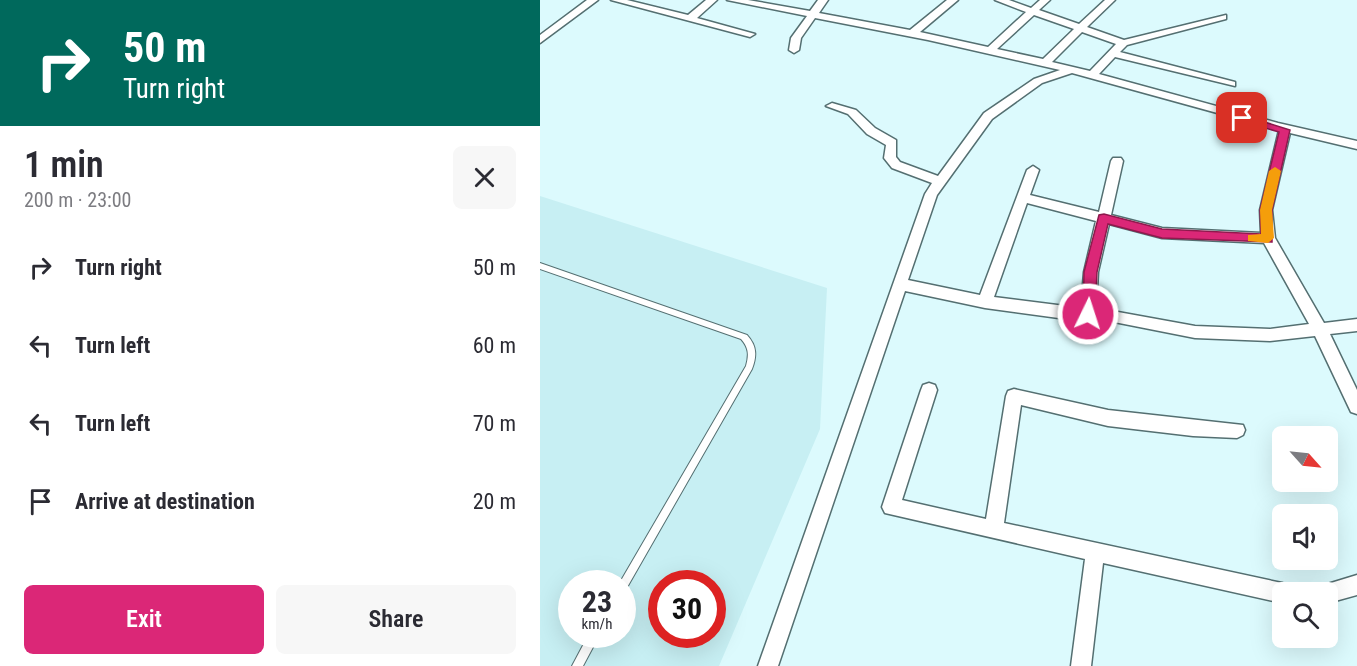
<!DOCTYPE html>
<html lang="en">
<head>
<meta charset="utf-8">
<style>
	body { margin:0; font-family:"Roboto Condensed",sans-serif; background:#f7f7f7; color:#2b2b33; height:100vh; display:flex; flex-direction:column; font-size:22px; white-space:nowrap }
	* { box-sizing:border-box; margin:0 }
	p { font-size:20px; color:#7c7c81 }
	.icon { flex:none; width:33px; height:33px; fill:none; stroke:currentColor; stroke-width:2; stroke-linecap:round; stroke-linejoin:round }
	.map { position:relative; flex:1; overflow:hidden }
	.side { display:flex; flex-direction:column; background:#fff; width:540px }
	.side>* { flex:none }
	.top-card { background:#00695c; color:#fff; overflow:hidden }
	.needle { width:39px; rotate:117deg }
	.fabs { position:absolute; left:732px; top:426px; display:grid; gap:12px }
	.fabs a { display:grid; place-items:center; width:66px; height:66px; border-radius:9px; background:#fff; box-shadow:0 6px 24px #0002; font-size:30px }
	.speed { position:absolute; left:18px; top:570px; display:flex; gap:12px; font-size:30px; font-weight:700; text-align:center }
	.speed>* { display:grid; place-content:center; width:78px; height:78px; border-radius:50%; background:#fff; box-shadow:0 6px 24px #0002; line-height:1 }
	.speed small { font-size:15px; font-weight:400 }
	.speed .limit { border:9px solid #d22; background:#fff; color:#111 }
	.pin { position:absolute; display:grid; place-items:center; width:51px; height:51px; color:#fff; margin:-26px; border-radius:12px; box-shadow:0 3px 9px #0006 }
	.me { position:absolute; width:66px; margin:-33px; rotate:4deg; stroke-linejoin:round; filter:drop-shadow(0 0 4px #0008) }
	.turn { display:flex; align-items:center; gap:21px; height:126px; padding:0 24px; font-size:27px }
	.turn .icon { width:78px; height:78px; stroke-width:2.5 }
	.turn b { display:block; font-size:42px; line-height:51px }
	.round { display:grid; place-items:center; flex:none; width:63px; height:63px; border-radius:9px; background:#f7f7f7 }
	.overview { display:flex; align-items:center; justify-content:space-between; height:102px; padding:0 24px }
	h1 { font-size:36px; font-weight:600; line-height:45px }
	.primary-button { display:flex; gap:12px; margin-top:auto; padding:12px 24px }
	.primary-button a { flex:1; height:69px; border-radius:9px; background:#db2777; color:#fff; font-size:24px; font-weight:600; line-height:69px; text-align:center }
	.primary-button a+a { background:#f7f7f7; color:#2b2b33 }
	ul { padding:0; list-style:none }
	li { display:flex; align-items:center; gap:18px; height:78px; padding:0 24px }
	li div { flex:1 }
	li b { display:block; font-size:22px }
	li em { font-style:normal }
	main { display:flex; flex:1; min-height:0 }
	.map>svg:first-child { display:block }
</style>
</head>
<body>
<main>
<section class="side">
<div class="top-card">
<div class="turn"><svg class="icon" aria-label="right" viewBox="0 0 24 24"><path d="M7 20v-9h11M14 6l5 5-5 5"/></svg><div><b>50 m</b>Turn right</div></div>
</div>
<div class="overview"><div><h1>1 min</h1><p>200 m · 23:00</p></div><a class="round"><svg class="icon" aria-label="close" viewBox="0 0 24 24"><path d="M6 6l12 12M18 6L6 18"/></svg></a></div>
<ul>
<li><svg class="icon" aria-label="right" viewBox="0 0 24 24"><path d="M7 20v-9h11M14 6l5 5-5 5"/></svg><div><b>Turn right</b></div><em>50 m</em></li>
<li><svg class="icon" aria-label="left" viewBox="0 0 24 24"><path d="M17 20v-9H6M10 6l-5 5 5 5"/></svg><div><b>Turn left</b></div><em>60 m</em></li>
<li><svg class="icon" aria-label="left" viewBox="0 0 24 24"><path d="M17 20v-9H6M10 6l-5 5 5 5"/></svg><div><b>Turn left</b></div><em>70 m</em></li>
<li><svg class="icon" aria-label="arrive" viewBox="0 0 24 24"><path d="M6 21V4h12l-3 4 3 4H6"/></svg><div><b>Arrive at destination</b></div><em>20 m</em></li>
</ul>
<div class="primary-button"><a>Exit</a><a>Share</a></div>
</section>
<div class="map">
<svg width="817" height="666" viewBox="0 0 817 666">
	<rect width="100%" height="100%" fill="#dcfafd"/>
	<path fill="#c7eff3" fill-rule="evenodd" d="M0,196L287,288L280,429L179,666H0ZM32,584H82V634H32ZM122,584H172V634H122Z"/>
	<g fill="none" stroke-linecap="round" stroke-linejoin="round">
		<g stroke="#546f71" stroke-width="2">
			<path id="service" d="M0,263L207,335C217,346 217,356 212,369L85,591L82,593V584H79L206,366C209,355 209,348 201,339L0,269Z
				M49,634H60L43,666H32Z"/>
		</g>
		<g stroke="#546f71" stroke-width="3">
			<path id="minor" d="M47,0H58L0,43V35Z
				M71,0H87L148,15L166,0H177L157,18L215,34L210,37Z
				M187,0H208L270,11L278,0H288L279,13L370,30L407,0H418L380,32L448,47L486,12L455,0H469L491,8L500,0H510L499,10L539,24L565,0H575L547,27L584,40L686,15V19L587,45L580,52L695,82V86L575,57L559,74L738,123L817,141V149L750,133L732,210L735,238L784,323L817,319V331L790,334L817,390V414L811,412L775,336L730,341L655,338L569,321L526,319L445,308L365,291L238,666H218L385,194L392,183L352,168L344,158L346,145L327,134L308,114L286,106L292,103L316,110L335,128L356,140V157L360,162L398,176L444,113L494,79L520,70L388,40L275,18L261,38L259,50L254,53L249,50L251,38L267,16ZM494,15L534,29L503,59L457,49ZM542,32L576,44L550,71L512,62ZM532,73L739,130L720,210L721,233L622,228L571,215L583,161L581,158H573L571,161L559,212L490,195L499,170L493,166L487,170L440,295L368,280L397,195L452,119L502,83ZM487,203L556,221L544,272L541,308L454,297ZM569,224L622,238L724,243L769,324L730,329L655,326L556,308L558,272Z
				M389,383L395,385L397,390L362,500L446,519L466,396L468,391L474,389L568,410L703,425L705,430L703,435L697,438L653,436L568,426L481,405L464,523L742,583L749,586L752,592H742V603L563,563L551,666H531L545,559L345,513L342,507L381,390L383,385Z
				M817,575V595L788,603V592H778L781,586Z"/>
		</g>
		<use href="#service" fill="#fff" fill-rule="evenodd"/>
		<use href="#minor" fill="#fff" fill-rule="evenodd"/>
	</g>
	<path fill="#db2777" stroke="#8e194d" stroke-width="1.5" d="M702,115L750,130L732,210V242L622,238L568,224L557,272L555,314L553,318H543L544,272L559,215L564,214L622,229L721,234L720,210L739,132L698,120V116Z"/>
	<path fill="#f59e0b" d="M735,167L741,171L732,210L734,238L728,243L708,241V235L721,234L720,210L729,171Z"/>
</svg>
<div class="fabs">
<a><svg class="needle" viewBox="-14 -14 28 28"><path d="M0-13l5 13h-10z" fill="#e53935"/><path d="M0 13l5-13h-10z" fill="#7c7c81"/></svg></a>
<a><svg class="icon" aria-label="sound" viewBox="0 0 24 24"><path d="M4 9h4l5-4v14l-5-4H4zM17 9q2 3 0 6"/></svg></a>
<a><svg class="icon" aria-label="search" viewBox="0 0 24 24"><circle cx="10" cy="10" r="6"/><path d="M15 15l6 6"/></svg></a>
</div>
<div class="speed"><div>23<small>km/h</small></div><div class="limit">30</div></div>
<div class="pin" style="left:702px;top:118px;background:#d93025"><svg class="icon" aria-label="arrive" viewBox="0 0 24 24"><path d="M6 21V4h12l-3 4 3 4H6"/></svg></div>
<svg class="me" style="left:548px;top:314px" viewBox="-20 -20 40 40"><circle r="17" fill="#db2777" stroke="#fff" stroke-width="3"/><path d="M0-11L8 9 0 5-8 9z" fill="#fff"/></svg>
</div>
</main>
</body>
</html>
